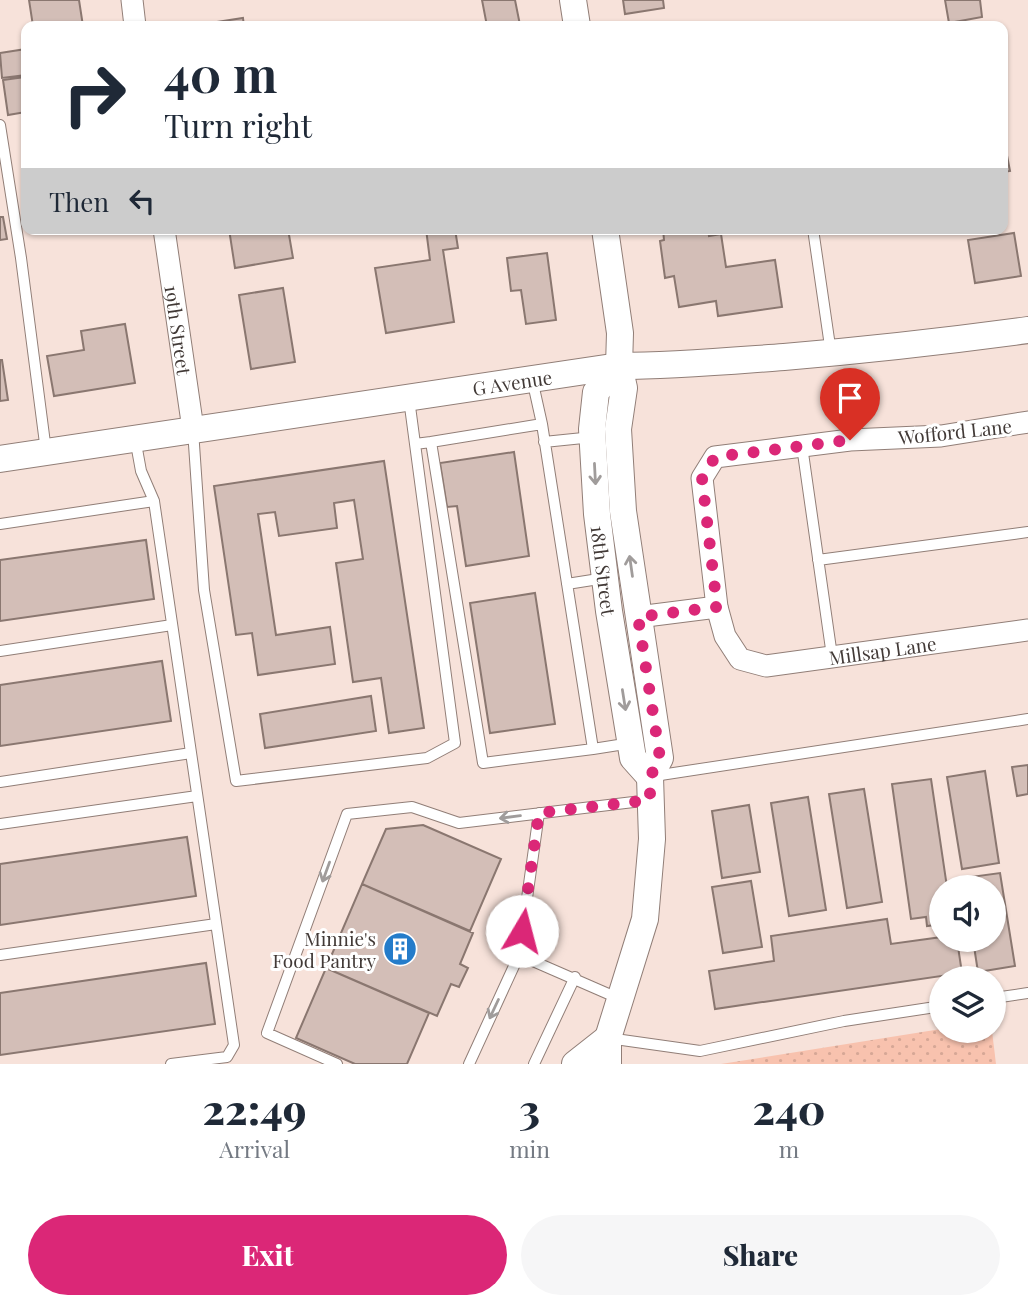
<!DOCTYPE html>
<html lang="en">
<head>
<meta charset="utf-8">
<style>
	body { margin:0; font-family:"Playfair Display",serif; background:#f6f6f7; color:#1f2937; height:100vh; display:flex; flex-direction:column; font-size:26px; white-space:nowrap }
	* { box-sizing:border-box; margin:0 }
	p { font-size:23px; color:#747a83 }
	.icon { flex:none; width:38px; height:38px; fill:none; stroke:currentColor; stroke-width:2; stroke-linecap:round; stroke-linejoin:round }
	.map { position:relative; height:1064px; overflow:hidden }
	.sheet { display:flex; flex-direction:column; background:#fff; flex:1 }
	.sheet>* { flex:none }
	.guide { position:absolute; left:21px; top:21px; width:987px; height:214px; border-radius:14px; box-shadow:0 2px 5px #0004; background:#fff; color:#1f2937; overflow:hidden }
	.buttons { position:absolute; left:929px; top:875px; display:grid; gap:14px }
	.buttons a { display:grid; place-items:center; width:77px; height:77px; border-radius:50%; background:#fff; box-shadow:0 2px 5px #0004; font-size:35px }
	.pin { position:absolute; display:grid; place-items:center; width:60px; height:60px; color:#fff; margin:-72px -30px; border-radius:50% 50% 50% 0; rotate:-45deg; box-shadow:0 0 7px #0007 }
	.pin .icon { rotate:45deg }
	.me { position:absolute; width:77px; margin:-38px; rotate:8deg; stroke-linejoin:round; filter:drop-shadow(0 0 5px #0008) }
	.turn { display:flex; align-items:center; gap:24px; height:147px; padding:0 28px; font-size:32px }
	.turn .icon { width:91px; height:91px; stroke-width:2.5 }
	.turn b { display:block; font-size:49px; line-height:60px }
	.then { display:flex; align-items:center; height:66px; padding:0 28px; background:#0003; gap:14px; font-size:26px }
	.eta { display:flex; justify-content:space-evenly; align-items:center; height:119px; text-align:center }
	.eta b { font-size:42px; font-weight:800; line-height:49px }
	.cta { display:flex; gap:14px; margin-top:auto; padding:14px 28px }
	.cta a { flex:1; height:80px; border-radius:42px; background:#db2777; color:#fff; font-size:28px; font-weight:800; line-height:80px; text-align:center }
	.cta a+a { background:#f6f6f7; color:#1f2937 }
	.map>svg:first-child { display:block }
</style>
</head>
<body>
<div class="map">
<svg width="1028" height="1064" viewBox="0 0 1028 1064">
	<defs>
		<pattern id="grass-dots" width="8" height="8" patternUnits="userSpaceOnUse" patternTransform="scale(1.75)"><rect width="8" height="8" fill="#f8c2ae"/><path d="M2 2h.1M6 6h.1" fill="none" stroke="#d6a796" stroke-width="1.8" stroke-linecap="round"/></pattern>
	</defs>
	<rect width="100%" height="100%" fill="#f7e2da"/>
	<path fill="url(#grass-dots)" d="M941,1029L992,1031L996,1064H721Z"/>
	<path fill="#d3beb7" stroke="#8a7770" stroke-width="2" d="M29,0H79L83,26H33Z
		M482,0H515L520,25L487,26Z
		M623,0H663L664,8L625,14Z
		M945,0H980L982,17L949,23Z
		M243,18L244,26H197V25Z
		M26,49V75L2,78L0,53Z
		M25,77L26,112L8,115L3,80Z
		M1003,135L1010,171L1003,172Z
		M0,217H3L7,239L0,240Z
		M229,229H288L293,258L235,268Z
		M426,229H455L458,248L443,250L454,322L386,333L375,268L430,260Z
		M663,229H708L709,236L721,234L726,267L775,260L782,307L718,316L716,301L679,307L674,276L665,278L660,241L664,240Z
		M1014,233L1021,276L975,283L968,240Z
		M547,253L556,320L526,324L521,290L511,291L507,258Z
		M283,288L295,362L251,369L239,295Z
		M125,324L135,383L54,396L47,356L84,350L81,331Z
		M0,360H2L8,400L0,401Z
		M514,452L529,556L466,566L457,506L447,507L440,463Z
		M384,461L424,728L389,733L381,678L353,682L336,563L363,559L354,500L334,503L337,528L279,536L275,512L258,514L276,635L330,627L335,664L258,675L252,633L236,635L214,486Z
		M146,540L154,599L0,621V560Z
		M535,593L555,724L490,733L470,603Z
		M162,661L171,721L0,746V685Z
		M371,696L376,731L265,748L260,714Z
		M1028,765V794L1017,796L1012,767Z
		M985,771L999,863L962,869L947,777Z
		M931,779L947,887H942V924L927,926L926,917L911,919L892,784Z
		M864,789L882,902L847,908L829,794Z
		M808,797L826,910L789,916L771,803Z
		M749,805L760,872L722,878L712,811Z
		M423,825L501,859L470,931L362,884L386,829Z
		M187,837L196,896L0,925V864Z
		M1000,873L1015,966L978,972L973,940H994V887H964L963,878Z
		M751,881L762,947L723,953L712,887Z
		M362,884L473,933L460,964L468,968L459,987L451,984L437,1016L326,968Z
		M887,919L891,944L942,937V940H957L962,973L715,1009L709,971L774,961L771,936Z
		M206,963L215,1024L0,1055V993Z
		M326,968L429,1013L407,1064H355L296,1038Z"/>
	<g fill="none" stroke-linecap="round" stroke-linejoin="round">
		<g stroke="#917e77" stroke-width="12">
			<path id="service" d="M0,125L21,258L46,451
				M813,229L831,353
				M532,379L542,424
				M193,430L204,590L236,781L427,758L455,743L409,399
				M135,438L141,471L154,501L234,1045L227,1057L171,1064
				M544,442L593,437
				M415,444L431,442L542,424L593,749L483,763L431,442
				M802,446L832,656
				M0,524L154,501
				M818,560L1028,532
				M567,584L605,578
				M0,651L172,625
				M593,749L631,743
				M654,776L1028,719
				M0,782L191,753
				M539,813L519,955L620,999
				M0,824L197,796
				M0,955L216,924
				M994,998L1028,993
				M608,1038L700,1051L844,1021L942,1006
				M337,1064L267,1033L347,814L412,807L459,823L650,800
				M469,1064L519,955
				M534,1064L575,977"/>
		</g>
		<g stroke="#917e77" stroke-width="23">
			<g id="minor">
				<path d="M132,0L135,26"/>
				<path id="s1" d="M164,229L193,429"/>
				<path id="s2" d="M1028,422L941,436L850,440L715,457L702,478L717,607L725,636L740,659L766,666L1028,630"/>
				<path d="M638,617L717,607"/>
			</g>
		</g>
		<g stroke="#917e77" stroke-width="28">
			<g id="tertiary">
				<path d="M573,0L577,26"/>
				<path d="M605,229L620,333L619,366L624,388L618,429L623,511L660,758L650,777L652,839L645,919L608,1038V1064"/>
				<path id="s3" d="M619,366L596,392L592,429L597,514L609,611L633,758L650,777"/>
				<path id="s4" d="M0,459L619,366C674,366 729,361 784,357C866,350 947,341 1028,330"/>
				<path d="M575,1064L608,1038"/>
			</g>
		</g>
		<use href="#service" stroke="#fff" stroke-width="10"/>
		<use href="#minor" stroke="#fff" stroke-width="21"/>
		<use href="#tertiary" stroke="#fff" stroke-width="26"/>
	</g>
	<defs><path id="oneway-shaft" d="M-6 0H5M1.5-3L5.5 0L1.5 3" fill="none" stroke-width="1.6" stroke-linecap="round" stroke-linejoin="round" transform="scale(1.75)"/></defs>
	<g stroke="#a09c9b">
		<use href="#oneway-shaft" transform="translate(595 474) rotate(87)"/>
		<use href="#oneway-shaft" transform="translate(631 566) rotate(-98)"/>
		<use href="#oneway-shaft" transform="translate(624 700) rotate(81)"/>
		<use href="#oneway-shaft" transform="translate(510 817) rotate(173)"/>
		<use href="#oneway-shaft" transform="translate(326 872) rotate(110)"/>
		<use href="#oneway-shaft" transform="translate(494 1009) rotate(115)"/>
	</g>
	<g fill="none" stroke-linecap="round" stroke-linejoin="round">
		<path stroke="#db2777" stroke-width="12" stroke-dasharray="0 21.6" d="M522,931L539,813L650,800V777L660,758L638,617L717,607L702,478L715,457L850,440"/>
	</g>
	<defs>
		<g id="building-disc" transform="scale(1.75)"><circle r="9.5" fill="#247cca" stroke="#fff"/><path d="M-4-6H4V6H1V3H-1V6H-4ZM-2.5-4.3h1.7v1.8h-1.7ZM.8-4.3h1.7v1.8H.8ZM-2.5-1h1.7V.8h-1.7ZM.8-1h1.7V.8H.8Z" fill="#fff"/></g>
	</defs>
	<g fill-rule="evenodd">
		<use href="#building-disc" x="400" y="949"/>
	</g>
	<g text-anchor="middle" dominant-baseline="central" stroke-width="6" stroke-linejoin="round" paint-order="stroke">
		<g font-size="19" fill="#423a37" stroke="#fff">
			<text stroke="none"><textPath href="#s1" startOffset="102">19th Street</textPath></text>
			<text stroke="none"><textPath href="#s4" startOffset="518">G Avenue</textPath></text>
			<text transform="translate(955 431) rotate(-6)">Wofford Lane</text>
			<text stroke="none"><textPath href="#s3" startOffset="214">18th Street</textPath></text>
			<text stroke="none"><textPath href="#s2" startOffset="672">Millsap Lane</textPath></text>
		</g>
		<g font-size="19" fill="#423a37" stroke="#fff" text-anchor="end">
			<text x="376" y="938">Minnie's<tspan x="376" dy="22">Food Pantry</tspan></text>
		</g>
	</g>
</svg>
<div class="buttons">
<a><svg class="icon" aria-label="sound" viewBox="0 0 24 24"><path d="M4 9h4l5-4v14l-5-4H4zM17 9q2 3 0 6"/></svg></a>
<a><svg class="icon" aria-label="layers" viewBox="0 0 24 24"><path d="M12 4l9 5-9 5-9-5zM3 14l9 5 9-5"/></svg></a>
</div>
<div class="pin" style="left:850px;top:440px;background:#d93025"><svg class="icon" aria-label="arrive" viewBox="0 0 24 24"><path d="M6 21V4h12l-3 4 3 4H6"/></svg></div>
<svg class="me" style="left:522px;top:931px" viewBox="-20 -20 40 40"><circle r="19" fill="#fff"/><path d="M0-13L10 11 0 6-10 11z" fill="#db2777"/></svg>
<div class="guide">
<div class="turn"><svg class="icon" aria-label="right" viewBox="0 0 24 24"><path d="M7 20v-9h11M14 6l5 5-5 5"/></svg><div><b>40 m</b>Turn right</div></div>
<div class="then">Then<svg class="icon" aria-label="left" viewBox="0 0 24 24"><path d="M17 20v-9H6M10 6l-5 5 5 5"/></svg></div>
</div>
</div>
<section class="sheet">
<div class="eta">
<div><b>22:49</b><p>Arrival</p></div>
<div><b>3</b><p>min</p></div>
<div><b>240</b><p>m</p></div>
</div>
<div class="cta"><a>Exit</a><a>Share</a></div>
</section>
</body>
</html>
